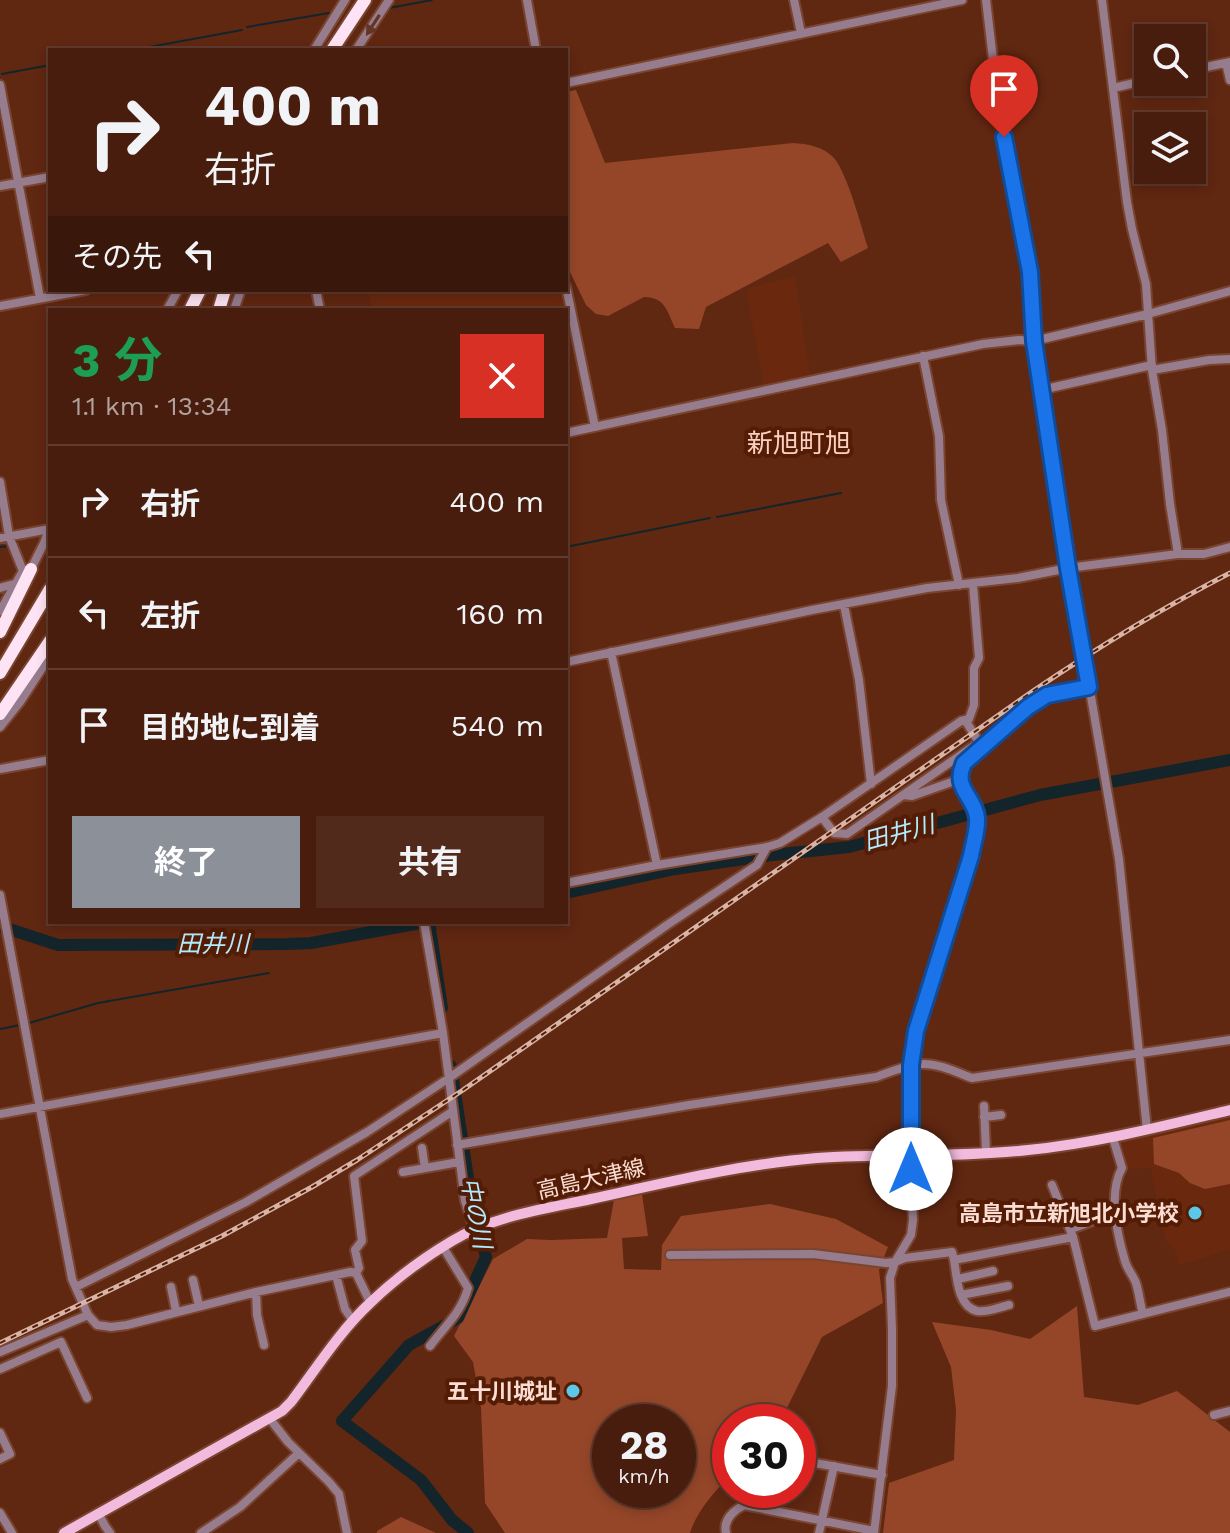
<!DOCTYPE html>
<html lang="ja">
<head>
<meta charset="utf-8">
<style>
	body { margin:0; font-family:"Work Sans","Noto Sans JP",sans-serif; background:#522a1b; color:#f1f3f6; height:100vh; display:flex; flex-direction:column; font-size:30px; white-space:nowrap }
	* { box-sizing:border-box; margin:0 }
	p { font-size:26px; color:#b1a29d }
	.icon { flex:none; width:44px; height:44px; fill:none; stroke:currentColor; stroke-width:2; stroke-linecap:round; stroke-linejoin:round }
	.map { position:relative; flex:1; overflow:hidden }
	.panel { position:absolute; left:48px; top:308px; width:520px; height:616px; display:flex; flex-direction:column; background:#481d0d; border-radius:0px; box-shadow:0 4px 12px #0003,0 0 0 2px #603b2e }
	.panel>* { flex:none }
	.guide { position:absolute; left:48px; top:48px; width:520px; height:244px; border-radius:0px; box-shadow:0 4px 12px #0003,0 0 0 2px #603b2e; background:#481d0d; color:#f1f3f6; overflow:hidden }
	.buttons { position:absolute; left:1134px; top:24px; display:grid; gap:16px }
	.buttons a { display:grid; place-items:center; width:72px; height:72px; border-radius:0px; background:#481d0d; box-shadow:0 4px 12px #0003,0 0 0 2px #603b2e; font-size:40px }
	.speed { position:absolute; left:592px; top:1404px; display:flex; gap:16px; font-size:40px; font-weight:700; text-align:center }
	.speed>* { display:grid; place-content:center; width:104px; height:104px; border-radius:50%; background:#481d0d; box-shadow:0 4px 12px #0003,0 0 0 2px #603b2e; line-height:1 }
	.speed small { font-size:20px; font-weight:400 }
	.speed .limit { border:12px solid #d22; background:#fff; color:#111 }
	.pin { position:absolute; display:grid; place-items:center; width:68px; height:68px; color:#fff; margin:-82px -34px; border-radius:50% 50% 50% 0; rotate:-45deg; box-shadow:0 0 8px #0007 }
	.pin .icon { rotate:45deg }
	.me { position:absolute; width:88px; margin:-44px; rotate:0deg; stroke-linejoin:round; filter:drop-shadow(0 0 6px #0008) }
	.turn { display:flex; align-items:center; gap:28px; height:168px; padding:0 24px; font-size:36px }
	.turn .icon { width:104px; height:104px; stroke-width:2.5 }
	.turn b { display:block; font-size:56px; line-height:68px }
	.then { display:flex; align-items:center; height:76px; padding:0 24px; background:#0003; gap:16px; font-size:30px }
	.round { display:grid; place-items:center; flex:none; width:84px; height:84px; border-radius:0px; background:#522a1b }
	.head { display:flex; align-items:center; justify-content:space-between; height:136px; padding:0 24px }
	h1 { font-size:48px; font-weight:700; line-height:60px; color:#1e9e55 }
	.primary-button { display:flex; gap:16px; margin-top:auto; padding:16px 24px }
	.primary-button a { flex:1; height:92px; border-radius:0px; background:#8c9099; color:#fff; font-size:32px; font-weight:700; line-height:92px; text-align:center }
	.primary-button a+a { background:#522a1b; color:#f1f3f6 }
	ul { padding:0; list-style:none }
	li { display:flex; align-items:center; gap:24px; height:112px; padding:0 24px; border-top:2px solid #603b2e }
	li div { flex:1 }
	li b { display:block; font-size:30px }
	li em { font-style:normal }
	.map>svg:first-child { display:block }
</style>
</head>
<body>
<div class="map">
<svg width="1230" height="1533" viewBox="0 0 1230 1533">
	<rect width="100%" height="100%" fill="#602711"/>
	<path fill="#6a290f" d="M795,276L810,375L764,386L747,295L749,288Z
		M368,290H563L566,310H372Z
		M1230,1113V1249L1180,1265L1174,1247L1166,1241L1151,1168L1126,1169L1118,1141Z"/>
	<path fill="#954629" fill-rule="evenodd" d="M576,90L605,163L793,143C807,144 823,146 834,158C848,175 861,226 868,248L841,262L828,243L706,307L699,329L675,328C667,311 665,297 644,297L608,316L596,314L586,305L568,268L566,258V92Z
		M1230,1120V1184L1205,1189L1190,1183L1179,1173L1154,1164L1153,1138Z
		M642,1194L648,1236L622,1238L624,1269L661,1270L662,1245L681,1216L770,1204L836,1219L888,1247L879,1270L883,1303L822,1337L780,1422H730V1476C714,1492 697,1511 690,1533H505L485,1503L481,1408L473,1362L454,1336L493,1259L527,1239L551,1240L607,1238L614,1200ZM610,1422H678V1490H610Z
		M1077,1306L1084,1397L1138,1405L1177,1391L1230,1432V1533H883L889,1483L954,1460L956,1410L951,1367L932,1322L991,1330L1030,1339Z
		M401,1517L436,1533H377V1531Z"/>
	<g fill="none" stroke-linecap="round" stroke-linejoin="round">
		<path stroke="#13252b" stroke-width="2" d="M389,8L432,0
			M247,27L329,13
			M133,50L242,30
			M2,74L50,65
			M717,517L841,493
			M0,547L9,546
			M566,547L710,518
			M29,1023L98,1003L269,973
			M0,1029L20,1025"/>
		<path stroke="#13252b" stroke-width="12" d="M566,893L675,869L772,855L849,847L1040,795L1230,760
			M429,922L442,1008
			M0,926L58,945L287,944L311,943L426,922
			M451,1066L472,1205L486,1257L458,1318L409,1345L342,1421L421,1480L452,1520L468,1533"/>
		<g stroke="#794430" stroke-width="12">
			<path id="minor" d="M527,0L536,50
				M794,0L801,33
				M986,0L999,110L1018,219L1030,272L1034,341L1059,511L1119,859L1147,1130
				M1102,0L1127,202L1132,229L1146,284L1152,370L1162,430L1170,504L1178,554
				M314,50L345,0
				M356,50L389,0
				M1226,63L1230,80
				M1192,70L1230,62
				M566,83L962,0
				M0,85L40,298
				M1113,88L1148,80
				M0,186L50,177
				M566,286L595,427
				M316,290L320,310
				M0,306L86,290
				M167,310L178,290
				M234,310L241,290
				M923,356L939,436L941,500L959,585
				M1152,370L1209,360L1230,359
				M1041,390L1152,365
				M566,433L983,344L1019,340L1034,341L1148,314L1230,291
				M0,482L9,536L23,571
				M0,538L50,529
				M0,588L14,584
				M844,605L859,680L871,784
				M0,611L23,571L31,569L44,543L49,529
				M611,652L657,865
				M566,662L812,610L927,588L1018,578L1068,568L1178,554H1204L1230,547
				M0,727L20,702L50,656
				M0,769L50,760
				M903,795L975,745L982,747L965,720
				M822,817L834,833L847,834L903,795L912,796L960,779
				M566,883L657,865L767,847L780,843L822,817L961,721L969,719L974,705V668L979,658L973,584
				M0,895L72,1279L88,1315L97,1325L111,1327L127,1325L256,1292L350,1272L356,1273L370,1302
				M424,922L443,1033L465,1201L474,1229
				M984,1106L986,1152
				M0,1114L443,1033
				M984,1117L1001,1115
				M1113,1138L1122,1168C1108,1193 1117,1234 1125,1261C1127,1269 1133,1275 1136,1283C1139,1293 1140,1303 1143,1314
				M457,1145L689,1105L876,1077C887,1073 910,1064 921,1064C938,1063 956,1072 972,1078L1230,1040
				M422,1148L425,1168
				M403,1172L459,1162
				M1052,1185L1073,1237
				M1071,1229L1115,1213
				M670,1255L813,1254L886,1263L895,1262L905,1258L952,1252L954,1260L1073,1237L1095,1326L1230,1292
				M954,1260C957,1276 957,1306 977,1311C986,1313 1000,1307 1009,1305
				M356,1273L359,1268L355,1250L362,1241L354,1176L453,1111
				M336,1275L345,1309L353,1321
				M958,1279L993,1271
				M193,1280L199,1306
				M76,1287L246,1202L367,1132L449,1078L667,925L757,865L767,847
				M171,1287L176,1311
				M256,1292L257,1315L264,1345
				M961,1295L1008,1286
				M430,1346C445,1326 461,1313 468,1288L443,1247
				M0,1352L88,1315
				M0,1369L61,1342L87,1398
				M1214,1415L1230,1411
				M270,1419L288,1442L329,1482L339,1494L347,1533
				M0,1433L10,1454L0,1459
				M798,1460L882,1475
				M0,1513L12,1533
				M98,1513L105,1526L110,1533
				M201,1533L240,1507L299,1453
				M726,1533C723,1520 733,1511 744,1505L874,1531
				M819,1533L834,1466
				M874,1533L892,1386V1329L890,1278L895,1262L911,1235L913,1220L911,1182V1065L916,1031L975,835C976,829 978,820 977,814C971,794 953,787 964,763L1028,707L1047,695L1089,687"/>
		</g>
		<g stroke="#794430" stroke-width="14">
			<path id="major" d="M64,1533L282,1411L291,1402C316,1369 339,1332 370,1303C393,1281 425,1257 452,1241C493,1216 544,1209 591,1199C664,1183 742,1164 817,1158C887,1153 958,1158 1028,1150C1097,1143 1163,1126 1230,1110"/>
		</g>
		<g stroke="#794430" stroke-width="16">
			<path id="highway" d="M332,50L365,0
				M190,310L200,290
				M219,310L225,290
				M0,632L31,569
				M0,673L50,589
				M0,714L50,641"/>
		</g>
		<use href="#minor" stroke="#967c8d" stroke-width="8"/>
		<use href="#major" stroke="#f2bbde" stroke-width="10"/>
		<use href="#highway" stroke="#fde3f3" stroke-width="12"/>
		<g stroke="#d8b4a7" stroke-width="5">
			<path id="rail" d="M0,1343L222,1236L312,1187L357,1160L463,1090L1033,691C1097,648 1162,608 1230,573"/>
		</g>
		<use href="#rail" stroke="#541c05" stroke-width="2" stroke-dasharray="6" stroke-linecap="butt"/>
	</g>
	<defs><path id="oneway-solid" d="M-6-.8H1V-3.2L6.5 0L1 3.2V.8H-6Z" transform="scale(2)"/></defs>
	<use fill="#643427" href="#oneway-solid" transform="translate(373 25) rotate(123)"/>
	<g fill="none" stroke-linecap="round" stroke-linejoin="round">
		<g stroke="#114b97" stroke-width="20">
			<path id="route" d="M911,1169V1065L916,1031L971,856C973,844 978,830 977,818C975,796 952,789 964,763L1028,707L1047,695L1089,687L1068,568L1034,341L1030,272L1004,137"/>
		</g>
		<use href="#route" stroke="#1a73e8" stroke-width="14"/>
	</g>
	<g fill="#5cc7e7" stroke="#541c05" stroke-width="3">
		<circle cx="1195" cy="1213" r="8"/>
		<circle cx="573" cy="1391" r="8"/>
	</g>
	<g text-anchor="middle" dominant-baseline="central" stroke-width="8" stroke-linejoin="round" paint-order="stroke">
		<g font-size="22" fill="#fbddd3" stroke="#541c05">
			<text transform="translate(591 1179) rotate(-13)">高島大津線</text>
		</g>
		<g font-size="22" font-weight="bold" fill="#fbddd3" stroke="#541c05" text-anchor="end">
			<text x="1179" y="1213">高島市立新旭北小学校</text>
			<text x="557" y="1391">五十川城址</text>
		</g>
		<g font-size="24" font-style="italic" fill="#b1ebfe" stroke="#541c05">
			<text transform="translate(899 833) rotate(-15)">田井川</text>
			<text x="213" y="944">田井川</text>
			<text transform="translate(476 1213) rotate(79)">中の川</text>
		</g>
		<g font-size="26" fill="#fcd0c1" stroke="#541c05">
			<text x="799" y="443">新旭町旭</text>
		</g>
	</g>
</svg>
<div class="buttons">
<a><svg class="icon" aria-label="search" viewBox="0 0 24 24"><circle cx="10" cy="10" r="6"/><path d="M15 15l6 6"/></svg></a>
<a><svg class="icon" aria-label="layers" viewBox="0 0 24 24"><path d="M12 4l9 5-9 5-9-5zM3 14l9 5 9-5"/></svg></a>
</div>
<div class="speed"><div>28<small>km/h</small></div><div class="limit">30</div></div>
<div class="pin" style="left:1004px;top:137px;background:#d93025"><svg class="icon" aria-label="arrive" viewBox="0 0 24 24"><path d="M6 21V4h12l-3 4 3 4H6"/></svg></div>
<svg class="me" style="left:911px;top:1169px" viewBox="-20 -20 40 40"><circle r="19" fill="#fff"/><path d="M0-13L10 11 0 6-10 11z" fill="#1a73e8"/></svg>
<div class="guide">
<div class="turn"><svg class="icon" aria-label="right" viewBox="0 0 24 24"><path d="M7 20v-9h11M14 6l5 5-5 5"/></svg><div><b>400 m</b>右折</div></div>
<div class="then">その先<svg class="icon" aria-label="left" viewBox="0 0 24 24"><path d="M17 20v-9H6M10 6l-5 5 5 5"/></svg></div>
</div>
<section class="panel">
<div class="head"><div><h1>3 分</h1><p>1.1 km · 13:34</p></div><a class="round" style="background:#d93025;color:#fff"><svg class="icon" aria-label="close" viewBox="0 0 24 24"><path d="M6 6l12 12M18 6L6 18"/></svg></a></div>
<ul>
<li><svg class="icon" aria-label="right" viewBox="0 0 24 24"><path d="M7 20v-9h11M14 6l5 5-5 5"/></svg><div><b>右折</b></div><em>400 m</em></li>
<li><svg class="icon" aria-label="left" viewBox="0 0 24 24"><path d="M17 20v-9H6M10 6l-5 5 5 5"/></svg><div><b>左折</b></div><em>160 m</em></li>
<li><svg class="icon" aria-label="arrive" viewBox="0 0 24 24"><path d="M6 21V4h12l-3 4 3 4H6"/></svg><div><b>目的地に到着</b></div><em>540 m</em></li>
</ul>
<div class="primary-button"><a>終了</a><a>共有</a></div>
</section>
</div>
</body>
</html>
